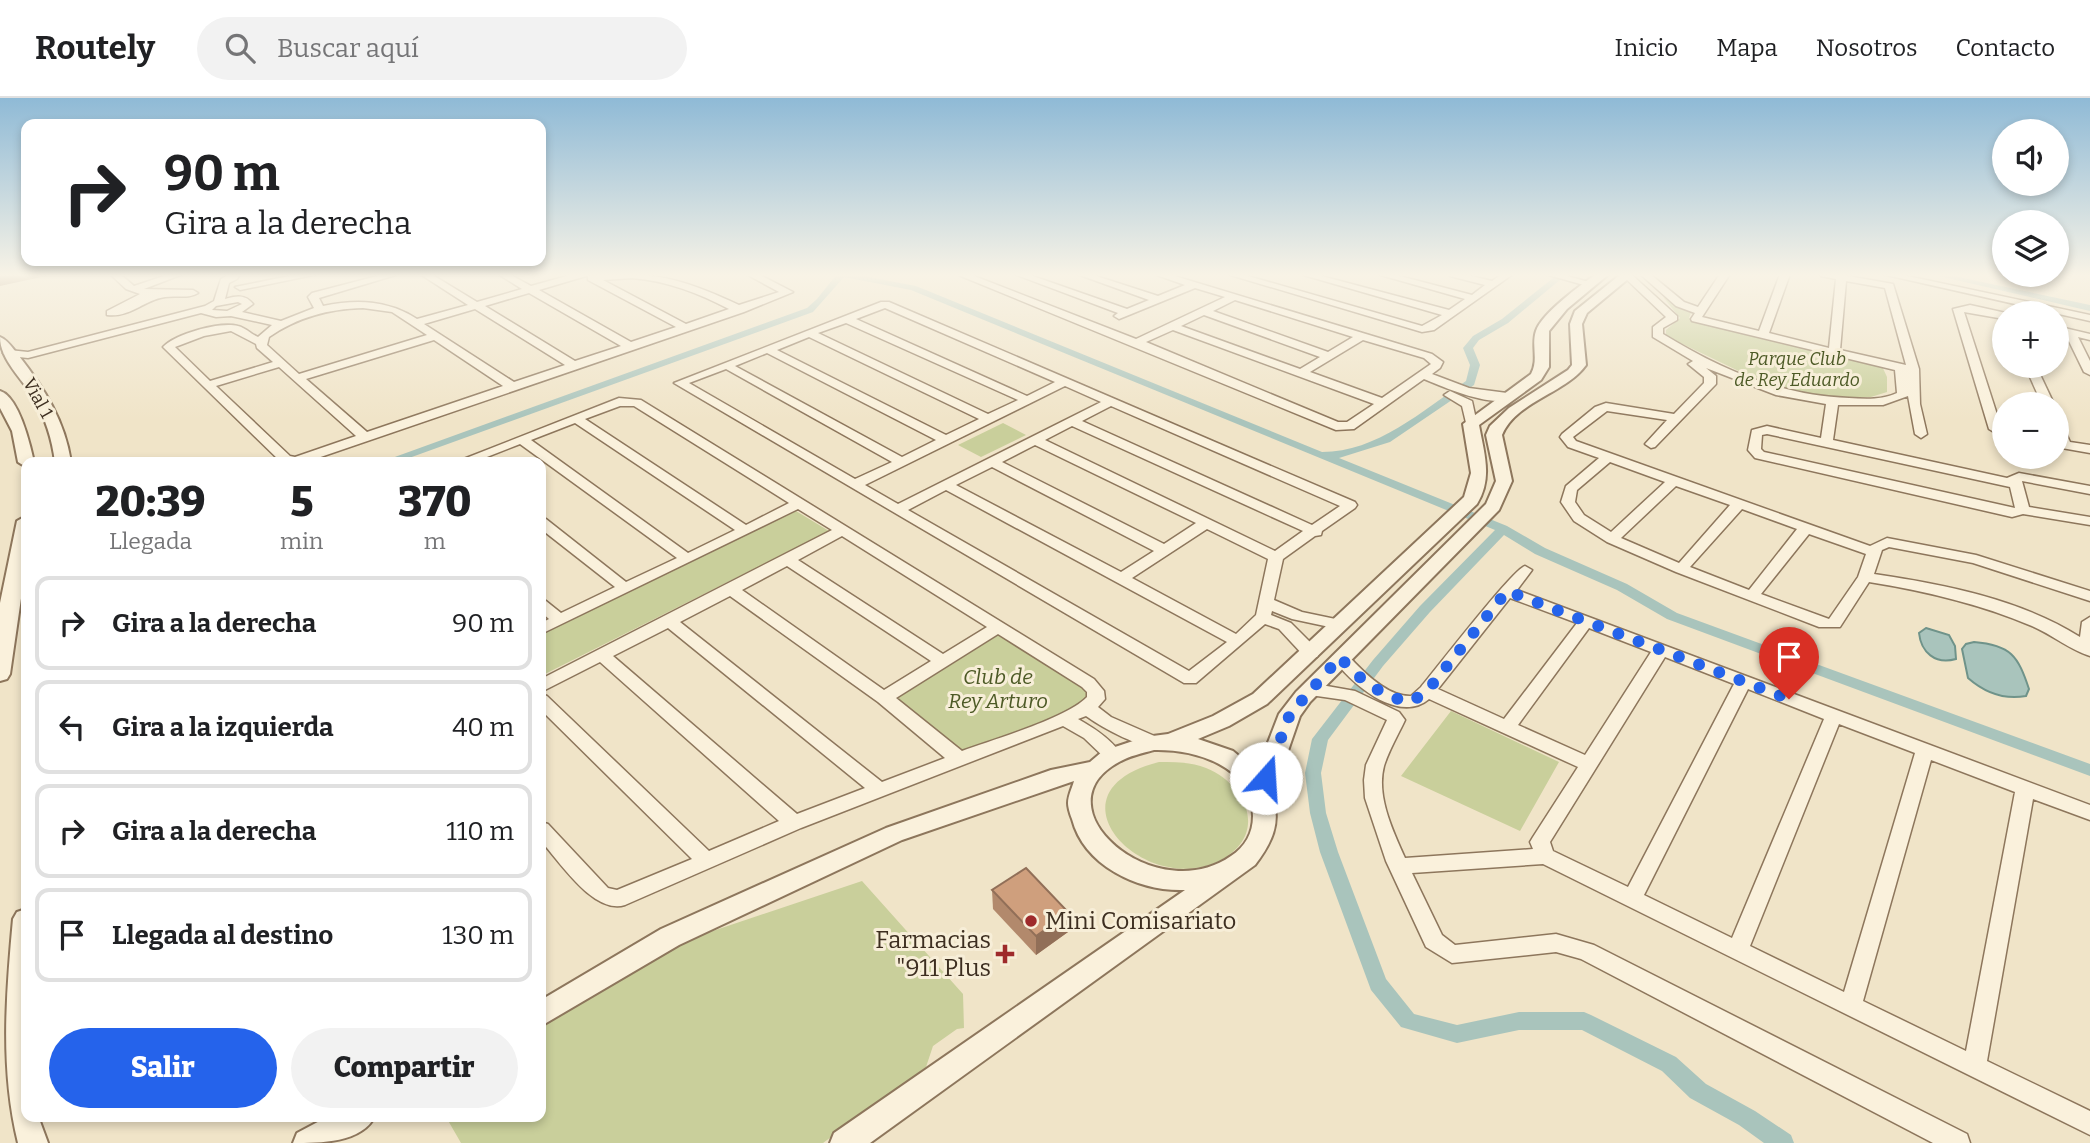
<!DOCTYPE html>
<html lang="es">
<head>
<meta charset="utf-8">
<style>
	body { margin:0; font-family:Bitter,serif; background:#f2f2f2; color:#202124; height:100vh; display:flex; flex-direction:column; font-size:26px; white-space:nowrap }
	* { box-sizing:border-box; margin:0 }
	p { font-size:23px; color:#757577 }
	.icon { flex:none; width:38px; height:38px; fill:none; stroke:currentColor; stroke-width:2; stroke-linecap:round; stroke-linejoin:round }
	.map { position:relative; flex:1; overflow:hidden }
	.details { position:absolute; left:21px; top:359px; width:525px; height:665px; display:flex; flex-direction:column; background:#fff; border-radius:14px; box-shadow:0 4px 10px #0003 }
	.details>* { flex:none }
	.guide { position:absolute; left:21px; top:21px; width:525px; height:147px; border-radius:14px; box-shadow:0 4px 10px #0003; background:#fff; color:#202124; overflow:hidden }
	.buttons { position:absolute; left:1992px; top:21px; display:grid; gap:14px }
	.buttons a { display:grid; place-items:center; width:77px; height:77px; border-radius:50%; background:#fff; box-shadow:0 4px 10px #0003; font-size:35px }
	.pin { position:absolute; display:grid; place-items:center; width:60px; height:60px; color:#fff; margin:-72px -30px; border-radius:50% 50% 50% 0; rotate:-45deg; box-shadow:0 0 7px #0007 }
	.pin .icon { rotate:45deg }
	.me { position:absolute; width:77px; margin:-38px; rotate:19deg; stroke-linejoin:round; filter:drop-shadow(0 0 5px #0008) }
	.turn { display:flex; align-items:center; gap:24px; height:147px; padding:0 28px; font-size:32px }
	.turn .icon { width:91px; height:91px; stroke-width:2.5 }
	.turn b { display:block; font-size:49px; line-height:60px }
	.eta { display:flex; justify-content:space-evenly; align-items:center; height:119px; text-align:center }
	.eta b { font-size:42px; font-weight:800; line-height:49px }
	.primary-button { display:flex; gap:14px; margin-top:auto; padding:14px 28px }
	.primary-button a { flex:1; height:80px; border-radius:42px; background:#2563eb; color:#fff; font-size:28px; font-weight:800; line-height:80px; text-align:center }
	.primary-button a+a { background:#f2f2f2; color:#202124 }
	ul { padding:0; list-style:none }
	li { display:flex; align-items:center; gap:21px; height:94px; margin:0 14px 10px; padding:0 14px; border:4px solid #e0e0e0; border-radius:14px }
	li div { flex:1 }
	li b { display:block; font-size:26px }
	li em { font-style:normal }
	header { display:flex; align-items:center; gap:42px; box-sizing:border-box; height:98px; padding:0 35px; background:#fff; border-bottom:2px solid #e0e0e0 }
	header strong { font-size:33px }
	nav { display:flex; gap:38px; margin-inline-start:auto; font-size:24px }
	.search { width:490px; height:63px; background:#f2f2f2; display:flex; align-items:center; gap:18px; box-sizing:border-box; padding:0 24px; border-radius:38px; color:#757577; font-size:26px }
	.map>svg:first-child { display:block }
</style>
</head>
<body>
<header>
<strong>Routely</strong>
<div class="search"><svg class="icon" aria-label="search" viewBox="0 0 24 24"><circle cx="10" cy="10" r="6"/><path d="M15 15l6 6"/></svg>Buscar aquí</div>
<nav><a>Inicio</a><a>Mapa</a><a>Nosotros</a><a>Contacto</a></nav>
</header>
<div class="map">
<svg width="2090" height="1045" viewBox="0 0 2090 1045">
	<rect width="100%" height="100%" fill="#f0e4c8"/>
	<path fill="#c9cf9b" d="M1663,199L1677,208L1692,212L1689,220L1881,266L1887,279V294L1871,299L1824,300L1776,291L1666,238V232L1680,220Z
		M1003,325L1026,337L981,359L958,347Z
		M796,413L829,433L541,578V535Z
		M998,529L1088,585L1096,601L960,662L884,601Z
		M1451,613L1559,664L1520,733L1401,678Z
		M1159,664C1175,664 1191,664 1206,670C1248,687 1268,737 1221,762C1145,802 1040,694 1159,664Z
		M862,783L963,896L964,930L957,931L933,948L926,969L823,1045H461L446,1019L541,1018V929L686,842Z"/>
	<path fill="#a9c4bc" stroke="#6f938a" stroke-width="2" d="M1926,530L1949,537L1955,548L1956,561C1935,567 1921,554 1919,535Z
		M1974,544C2011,547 2018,558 2029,591L2026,598C2004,602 1984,594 1968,580L1962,551L1966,546Z"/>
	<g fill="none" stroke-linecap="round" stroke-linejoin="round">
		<path fill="#a9c4bc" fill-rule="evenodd" d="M837,176H852L916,188L1322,354C1377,354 1422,313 1466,283L1470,267L1463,250L1473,238L1502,221L1558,176H1567L1508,225L1479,242L1473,250L1480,267L1474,287L1390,344L1339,360L1507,428L1545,450L1627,486L1677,515L2090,666V678L1667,521L1617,492L1535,456L1504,437L1430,514L1383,568L1328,642L1321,675L1326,715L1338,754L1386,881L1414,916L1457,927L1519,914H1584L1591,917L1676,959L1706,986L1755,1013L1791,1037L1794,1045H1764L1739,1027L1690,1000L1662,973L1582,932H1519L1457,945L1401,929L1371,892L1320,754L1310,715L1305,675L1312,641L1373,562L1420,508L1495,432L911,192L844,179L813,214L398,364H381L807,210L817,201Z
			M1930,176H1944L2090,207V213Z"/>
		<g stroke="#8d765c" stroke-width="3">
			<path id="minor" d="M110,176H120L134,188L170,176H183L144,191L193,192L198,195C189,201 176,197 165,199C144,202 130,220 107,217V213L140,196L126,191Z
				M230,176H240L237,181L229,185L225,201C236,198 245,196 253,206L242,214L281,223L314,210L308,199L312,195L385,176H399L319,200L323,208C357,201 388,202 417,221L468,207L420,176H431L477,204L522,191L498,176H509L531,188L574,176H588L586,178L539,192L631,244L676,229L588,182V178C652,173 680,179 739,207L779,194L746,176H758L793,194L744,214L306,364H281L163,249C175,236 220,223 238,228C246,230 251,236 258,239L272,227L231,218L216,219L201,215L28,260L9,258L3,255L9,252L28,254L205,208L214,203L221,181ZM632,180C668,183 698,195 729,211L686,226L603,182ZM529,195L621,248L575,263L485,208ZM238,204L242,206L227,213L212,212L216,208ZM363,210L392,214L427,237L299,276L267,247L269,239C298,219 328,211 363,210ZM475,211L565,267L514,284L424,226ZM231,233L256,246L257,250L273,264L210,283L175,249L204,238ZM434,242L503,288L367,334L306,281ZM279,269L356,338L295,359L290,358L216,288Z
				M299,176H318L240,192L235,189Z
				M956,176H969L1136,241L1225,199L1195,190L1119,221L1114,218L1118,215L1014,176H1027L1127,211L1149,202L1077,176H1090L1158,198L1185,187L1154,176H1168L1432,256L1443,264L1440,270L1432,276L1469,290L1507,295L1513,299C1496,312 1443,289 1424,281L1354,331L1336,332ZM1235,202L1353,239L1328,254L1213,213ZM1204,217L1320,259L1300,271L1181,228ZM1173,232L1374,306L1347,324H1338L1146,244ZM1363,242L1424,260L1431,266L1382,300L1310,274Z
				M1227,176H1241L1422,228L1442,217L1300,176H1314L1449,212L1465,201L1377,176H1392L1472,197L1485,187L1450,178L1448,176H1463L1492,183L1502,176H1513L1434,232L1422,234Z
				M1545,176H1560L1596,186L1591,189Z
				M1623,176H1631L1677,218V222L1663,230V236C1720,271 1781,298 1849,300C1866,301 1882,302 1897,295L1895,272L1692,223L1691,221L1695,215L1676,208L1640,176H1650L1684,204L1698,209L1720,176H1730L1702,219L1759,233L1780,176H1790L1769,235L1829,250L1836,181L1821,178L1819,176H1837L1893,186L1919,271L1920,306L1927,336L1921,340L1915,336L1908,298L1883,307H1838L1833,342L2007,380L2019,375L2090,388V396L2022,383L2029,409L2090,419V427L2023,416L2012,419L1755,360L1748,352L1752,332L1767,328L1821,340L1826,306L1776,297L1706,270L1716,278V286L1655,349L1651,350L1645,346L1667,322L1607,313L1573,339L1576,343L1870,448L1887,440L1976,457L2090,493V503L1973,465L1889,449L1882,452L1874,476C1942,486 2020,501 2080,539L2082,524L2090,519V558C2072,553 2051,536 2032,528C1980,506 1925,493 1869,484L1840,529H1819L1676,474L1607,444L1574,423L1561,404L1566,388L1599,360L1568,349L1560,339L1562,336L1595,309L1606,305L1674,316L1704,285V279L1688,266L1693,263L1653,239V229L1666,219L1624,179ZM1846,183L1885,190L1906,267L1840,252ZM1767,336L2010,389L2015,410L1764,354L1761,351L1762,337ZM1610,364L1665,384L1611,434L1584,417L1575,404L1577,392ZM1676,388L1730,407L1679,465L1621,440ZM1742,411L1797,431L1749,492L1690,469ZM1809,436L1866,456L1858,479L1829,521L1761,496Z
				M1882,176H1898L2090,217V223Z
				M881,204H889L1355,404L1357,407L1355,410L1322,433L1321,437L1315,438L1283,461L1274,502L1302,514L1345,523L1347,526L1345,529L1339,531L1292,521L1272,513L1271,517L1291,525L1317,551L1319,555L1317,559H1305L1279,531L1265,526L1196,585H1184L674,285ZM885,210L1055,284L1027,298L856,221ZM846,225L1018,302L988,316L818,235ZM809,239L979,321L946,337L777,252ZM767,255L936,342L902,359L735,268ZM726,271L892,364L855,381L689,285ZM1065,288L1101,304L898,406L865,387ZM1111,308L1340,408L1312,427L1082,323ZM1072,328L1303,433L1275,453L1045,342ZM1035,347L1196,425L1164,446L1002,364ZM992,369L1154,453L1121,474L956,387ZM946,392L1227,544L1189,573L908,412ZM1207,431L1268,461L1256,517L1236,536L1132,480Z
				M1970,207L2006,215L2004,221L1964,214L2001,329L2004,331V340L1989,331L1953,211Z
				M2056,228L2090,236V242L2078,239L2090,263V277L2084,274L2066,237L2056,234Z
				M2025,268H2036L2054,306H2042Z
				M1450,293L1472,303L1477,326L1475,329H1467L1462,308L1444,297Z
				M619,300L641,302L1094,581L1104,593L1105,601L1098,609L1111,619L1159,640L1162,644L1159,648C1143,653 1100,628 1086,618L1078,621C1094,630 1111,641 1121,656L1118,661H1106L1084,640L1063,628L801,730L625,807C594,817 560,764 541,743V724L548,726L608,790L617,792L692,761L541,612V596L547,598L709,753L779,723L600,564L541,594V581L832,432L798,411L541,536V525L549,521L541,514V501L546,503L561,515L615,489L541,431V420L546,421L626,484L677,460L520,346L474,364H456ZM620,308H634L789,405L746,427L585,321ZM575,325L735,432L688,455L531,342ZM842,438L987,529L943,556L798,462ZM787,468L931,563L884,592L742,492ZM730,498L878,604L945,660L882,684L680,524ZM668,530L865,690L797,716L613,558ZM998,536L1082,589L1087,594V599C1067,620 992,642 962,653L896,600Z
				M2056,322L2062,326L2070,344L2090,347V355L2056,349Z
				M1525,468L1532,472L1517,492L2090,707V722L2033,701L1987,963L2090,1013V1037L1543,766L1412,775L1442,837L1455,847L1556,836L1594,847L1967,1036L1970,1045H1933L1581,861L1556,854L1452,865L1426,849L1386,763L1365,700L1364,682L1366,667L1387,622L1345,602L1310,597L1302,591L1310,585L1355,593L1399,614L1405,622C1398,637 1389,652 1384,668C1376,698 1393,733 1405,760L1533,751L1530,744L1533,739L1578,669L1429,601C1398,627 1349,584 1332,559L1340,554L1346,555C1361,572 1387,599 1411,598L1421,589C1436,571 1513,471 1525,468ZM1510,500L1577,525L1504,621L1438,591ZM1589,530L1651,554L1585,657L1518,627ZM1665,559L1734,586L1628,789L1553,753L1550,744ZM1748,591L1824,621L1732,840L1644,797ZM1839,626L1915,655L1844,894L1750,848ZM1931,662L2015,694L1966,953L1863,903Z"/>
		</g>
		<g stroke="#8d765c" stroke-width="4">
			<path id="tertiary" d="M1596,176H1609L1567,211L1549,233V269L1541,282L1479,327C1484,355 1493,380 1477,406L1267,606L1229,628L1198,641L1233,653L1257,673L1279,616L1296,594L1486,406L1496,383L1486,337L1490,328L1509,310L1568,272L1572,267L1570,226L1575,213L1621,176H1634L1587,215L1582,226L1586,267C1565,296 1516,303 1502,337L1512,383L1499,412L1310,604L1300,618L1272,699C1282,725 1271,746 1255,767L870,1045H830L834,1035L1185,792C1139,794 1084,768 1072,721C1070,716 1068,709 1068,705C1068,698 1072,690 1074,683L902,742L679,847L541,928V902L661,831L886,730L1051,672L1090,664L1103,653L1145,639L1168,636L1213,618L1253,596L1464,399L1471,375L1463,326L1531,276C1539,262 1531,247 1536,233C1542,215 1581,187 1596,176ZM1154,652C1195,651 1253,668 1253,718C1253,735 1245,749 1231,758C1155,811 1036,709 1119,664C1129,658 1143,655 1154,652Z
				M0,239C8,242 13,251 19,258C44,290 65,323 71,364H55C52,341 46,321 34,301C23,281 0,262 0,239Z
				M0,293C19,299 30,346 34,364H26V369L18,364L12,333L0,310Z
				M26,418V466L10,576L7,581L0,583V505L17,423Z
				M26,811V1018H38L48,1045H18C0,972 6,896 13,821L17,814Z
				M329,1018H375C362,1045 320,1045 293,1045L297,1035Z"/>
		</g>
		<use href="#minor" fill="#faf1dc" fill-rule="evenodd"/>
		<use href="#tertiary" fill="#faf1dc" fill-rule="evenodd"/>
	</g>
	<path fill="#b2896c" d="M992,792L1068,834L1036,857L993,811Z"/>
	<path fill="#916f58" d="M0,176H55L0,188Z
		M1069,815L1068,834L1036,857V838Z"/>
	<path fill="#cf9f7d" stroke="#916f58" stroke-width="2" d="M1026,770L1069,815L1036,838L992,792Z"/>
	<linearGradient id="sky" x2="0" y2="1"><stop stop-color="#8fbad6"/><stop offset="0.55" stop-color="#f8f3e6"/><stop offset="1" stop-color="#f8f3e6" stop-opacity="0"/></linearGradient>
	<rect width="2090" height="322" fill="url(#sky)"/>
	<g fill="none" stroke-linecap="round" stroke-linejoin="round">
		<path stroke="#2563eb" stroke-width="12" stroke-dasharray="0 21.6" d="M1266,680L1290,616L1340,559C1357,580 1383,600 1411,604L1427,593L1507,493L1789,601"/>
	</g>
	<g fill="#9e2a2b" stroke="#f7eed8" stroke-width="2.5">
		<circle cx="1031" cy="823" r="7"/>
		<path d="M1001.5 845.5h7v7h7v7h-7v7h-7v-7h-7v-7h7z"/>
	</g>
	<g text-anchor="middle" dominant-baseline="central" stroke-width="6" stroke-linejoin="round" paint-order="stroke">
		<g font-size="18" font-style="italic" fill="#4d5a26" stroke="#f7eed8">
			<text x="1797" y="261">Parque Club<tspan x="1797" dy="21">de Rey Eduardo</tspan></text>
		</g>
		<g font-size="18" fill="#3d2e20" stroke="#f7eed8">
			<text transform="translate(38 300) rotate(61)">Vial 1</text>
		</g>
		<g font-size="21" font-style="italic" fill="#4d5a26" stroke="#f7eed8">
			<text x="998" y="579">Club de<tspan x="998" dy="24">Rey Arturo</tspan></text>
		</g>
		<g font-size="24" fill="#3d2e20" stroke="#f7eed8" text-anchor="start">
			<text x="1045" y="823">Mini Comisariato</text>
			<text x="991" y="842" text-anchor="end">Farmacias<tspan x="991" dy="28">"911 Plus</tspan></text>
		</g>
	</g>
</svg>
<div class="buttons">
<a><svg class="icon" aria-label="sound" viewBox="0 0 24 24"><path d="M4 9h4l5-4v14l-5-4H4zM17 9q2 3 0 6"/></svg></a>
<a><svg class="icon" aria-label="layers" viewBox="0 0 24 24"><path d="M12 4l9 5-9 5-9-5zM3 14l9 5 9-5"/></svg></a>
<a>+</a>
<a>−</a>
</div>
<div class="pin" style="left:1789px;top:601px;background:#d93025"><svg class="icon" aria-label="arrive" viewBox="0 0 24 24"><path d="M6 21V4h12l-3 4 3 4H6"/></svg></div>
<svg class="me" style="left:1266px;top:680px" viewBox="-20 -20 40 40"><circle r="19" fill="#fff"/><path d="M0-13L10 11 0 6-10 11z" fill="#2563eb"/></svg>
<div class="guide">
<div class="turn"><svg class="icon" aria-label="right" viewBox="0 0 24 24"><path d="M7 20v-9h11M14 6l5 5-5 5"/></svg><div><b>90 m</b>Gira a la derecha</div></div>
</div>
<section class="details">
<div class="eta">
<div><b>20:39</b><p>Llegada</p></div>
<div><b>5</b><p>min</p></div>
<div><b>370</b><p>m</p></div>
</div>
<ul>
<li><svg class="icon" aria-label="right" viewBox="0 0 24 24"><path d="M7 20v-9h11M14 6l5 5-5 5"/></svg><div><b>Gira a la derecha</b></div><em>90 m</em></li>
<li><svg class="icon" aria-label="left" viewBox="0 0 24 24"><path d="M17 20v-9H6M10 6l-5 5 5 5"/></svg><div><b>Gira a la izquierda</b></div><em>40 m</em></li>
<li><svg class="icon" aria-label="right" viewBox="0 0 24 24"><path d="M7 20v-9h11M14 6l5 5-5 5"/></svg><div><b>Gira a la derecha</b></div><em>110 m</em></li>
<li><svg class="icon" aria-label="arrive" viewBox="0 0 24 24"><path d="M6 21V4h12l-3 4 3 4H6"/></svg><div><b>Llegada al destino</b></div><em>130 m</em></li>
</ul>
<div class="primary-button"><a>Salir</a><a>Compartir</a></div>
</section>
</div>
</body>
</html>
